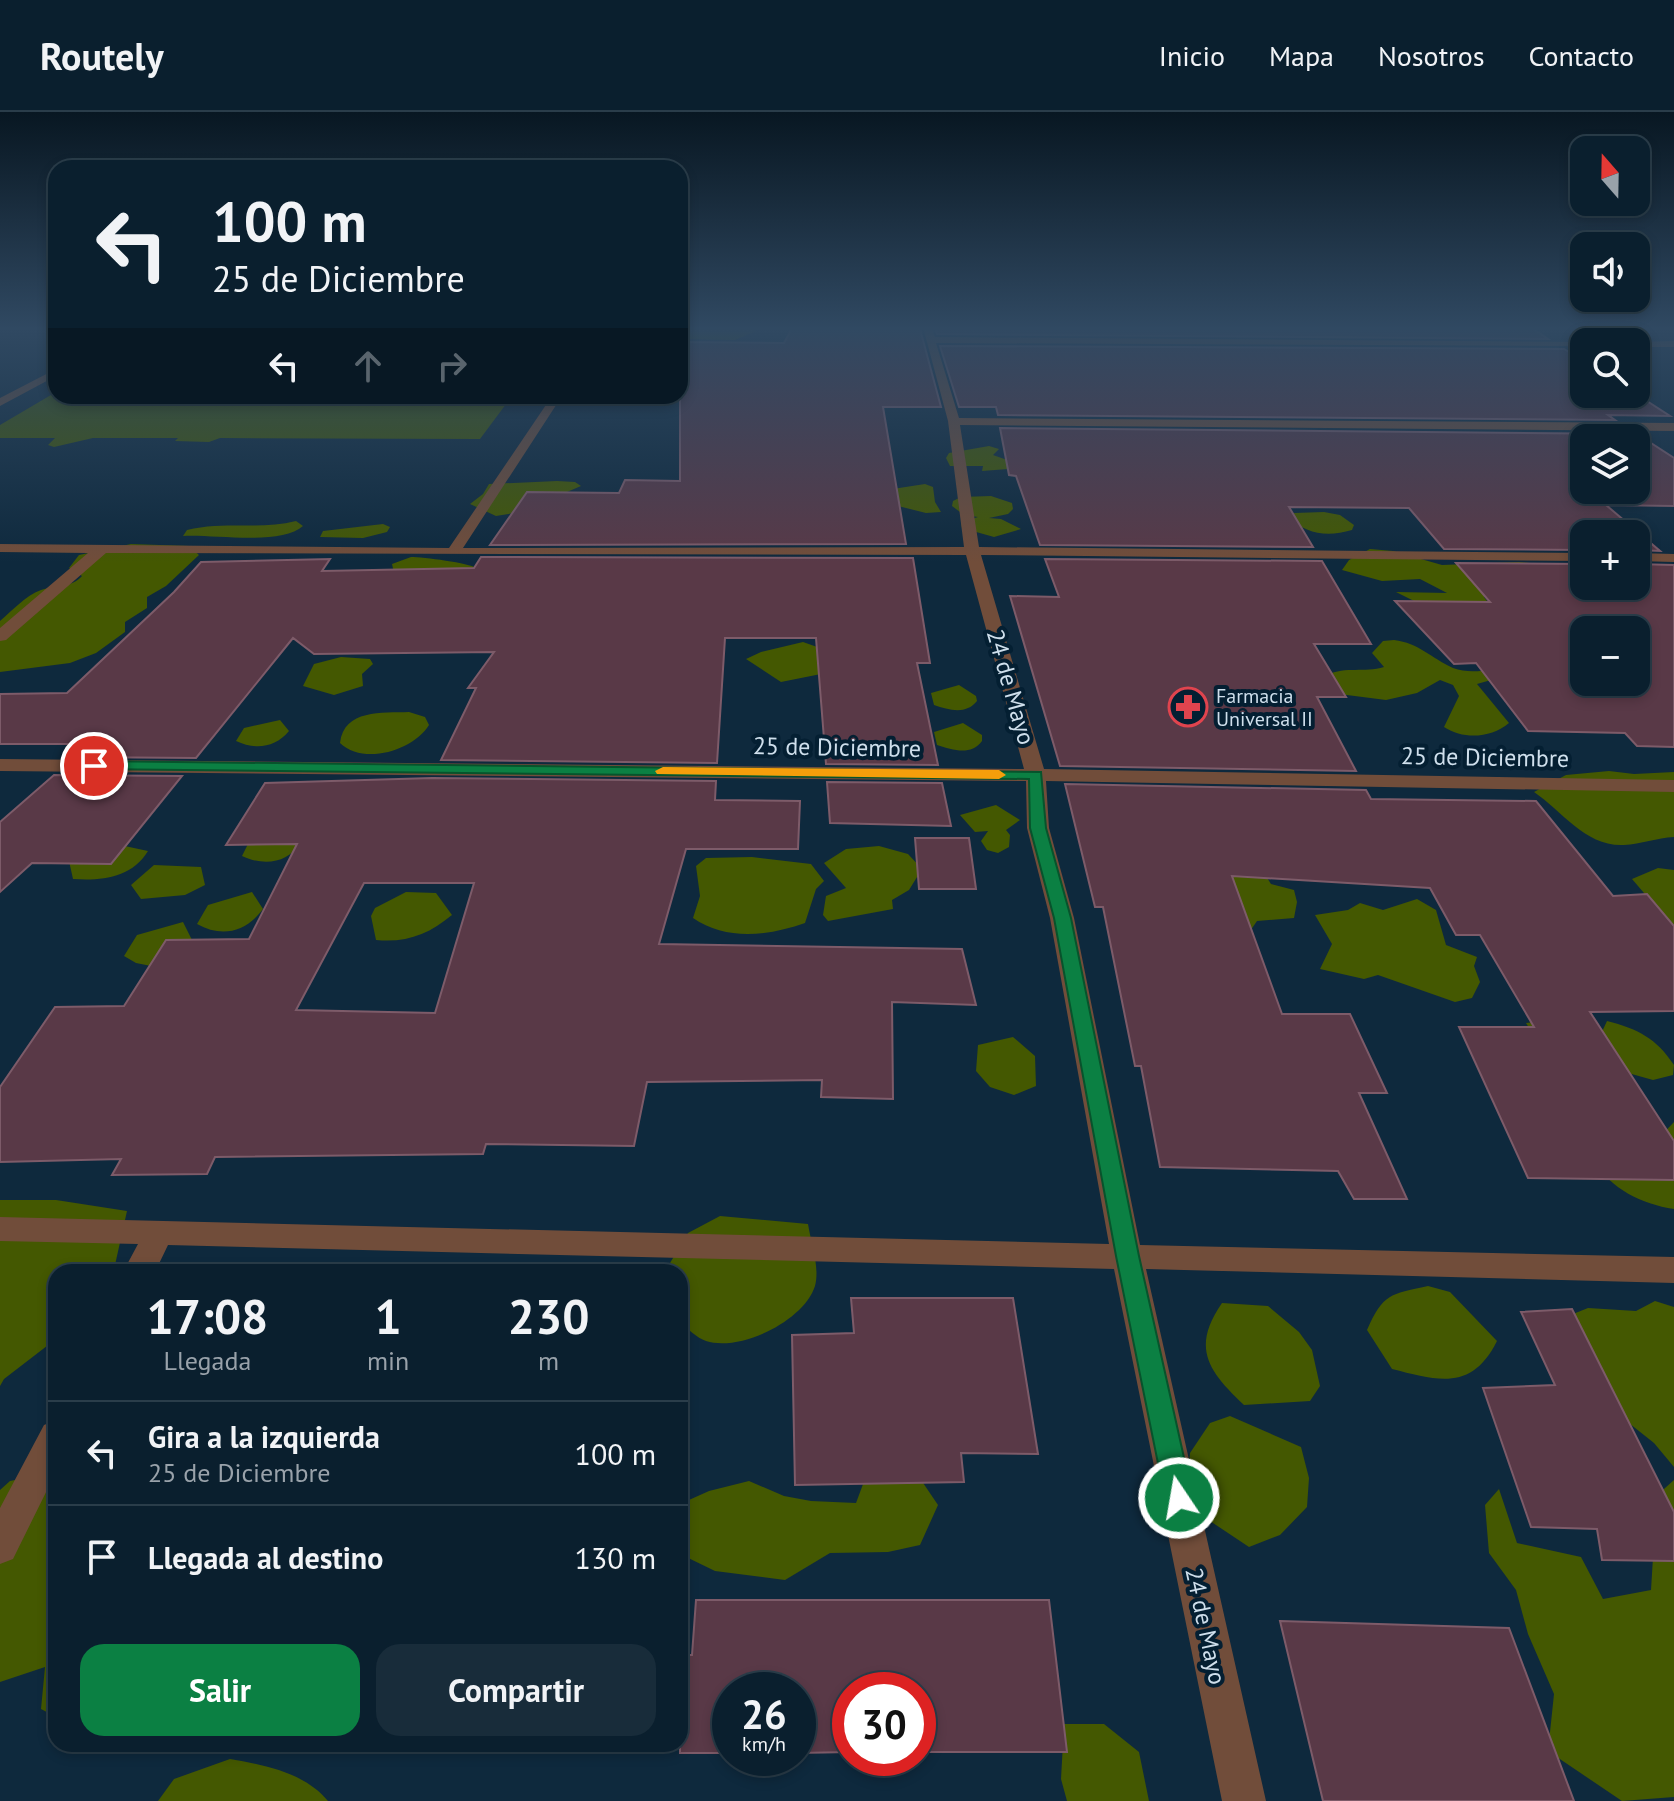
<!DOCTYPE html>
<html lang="es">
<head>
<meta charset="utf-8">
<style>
	body { margin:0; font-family:"PT Sans",sans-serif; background:#182c3a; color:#f1f3f6; height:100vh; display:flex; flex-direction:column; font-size:30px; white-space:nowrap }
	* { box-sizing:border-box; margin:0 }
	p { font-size:26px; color:#99a2aa }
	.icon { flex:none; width:44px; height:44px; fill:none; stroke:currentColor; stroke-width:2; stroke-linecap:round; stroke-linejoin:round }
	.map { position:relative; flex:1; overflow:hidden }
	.drawer { position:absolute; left:48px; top:1152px; width:640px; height:488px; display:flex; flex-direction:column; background:#0a1f2e; border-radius:24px; box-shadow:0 4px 12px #0003,0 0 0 2px #2a3d4a }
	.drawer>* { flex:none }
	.banner { position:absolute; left:48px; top:48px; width:640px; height:244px; border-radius:24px; box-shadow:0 4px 12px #0003,0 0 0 2px #2a3d4a; background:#0a1f2e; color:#f1f3f6; overflow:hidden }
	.needle { width:52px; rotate:340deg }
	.buttons { position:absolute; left:1570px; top:24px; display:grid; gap:16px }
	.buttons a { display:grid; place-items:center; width:80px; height:80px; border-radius:16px; background:#0a1f2e; box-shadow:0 4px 12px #0003,0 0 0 2px #2a3d4a; font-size:40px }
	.speed { position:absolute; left:712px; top:1560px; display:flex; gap:16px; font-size:40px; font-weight:700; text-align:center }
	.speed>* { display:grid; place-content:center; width:104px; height:104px; border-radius:50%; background:#0a1f2e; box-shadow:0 4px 12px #0003,0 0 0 2px #2a3d4a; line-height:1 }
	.speed small { font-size:20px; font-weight:400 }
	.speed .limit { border:12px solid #d22; background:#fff; color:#111 }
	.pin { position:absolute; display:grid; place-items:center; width:68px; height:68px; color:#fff; margin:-34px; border:4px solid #fff; border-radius:50%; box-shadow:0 2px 8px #0007 }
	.me { position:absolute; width:88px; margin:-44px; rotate:348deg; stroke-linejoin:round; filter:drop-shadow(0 0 6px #0008) }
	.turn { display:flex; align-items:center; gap:28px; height:168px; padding:0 32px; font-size:36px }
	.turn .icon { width:104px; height:104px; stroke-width:2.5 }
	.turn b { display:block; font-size:56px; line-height:68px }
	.lanes { display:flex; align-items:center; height:76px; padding:0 32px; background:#0003; justify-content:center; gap:40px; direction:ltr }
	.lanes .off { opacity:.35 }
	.eta { display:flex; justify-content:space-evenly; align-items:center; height:136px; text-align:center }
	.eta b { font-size:48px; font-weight:700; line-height:56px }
	.button { display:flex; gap:16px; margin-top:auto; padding:16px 32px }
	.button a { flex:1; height:92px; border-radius:24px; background:#0b8043; color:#fff; font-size:32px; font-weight:700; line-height:92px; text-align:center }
	.button a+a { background:#182c3a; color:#f1f3f6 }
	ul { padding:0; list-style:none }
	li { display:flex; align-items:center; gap:24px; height:104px; padding:0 32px; border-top:2px solid #2a3d4a }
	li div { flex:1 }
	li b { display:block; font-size:30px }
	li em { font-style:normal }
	header { display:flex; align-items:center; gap:48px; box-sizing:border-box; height:112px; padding:0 40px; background:#0a1f2e; border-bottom:2px solid #2a3d4a }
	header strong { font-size:38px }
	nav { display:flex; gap:44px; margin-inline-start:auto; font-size:28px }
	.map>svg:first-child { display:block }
</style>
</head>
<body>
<header>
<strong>Routely</strong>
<nav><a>Inicio</a><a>Mapa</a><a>Nosotros</a><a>Contacto</a></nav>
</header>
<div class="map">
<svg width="1674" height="1689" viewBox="0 0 1674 1689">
	<rect width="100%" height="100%" fill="#0e293d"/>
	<path fill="#445801" d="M680,215H747L756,219L735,228L680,227Z
		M56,280V284H512L480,327L220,326L209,330L175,329L178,326H93L54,335L48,333L55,326H0V313Z
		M989,334L999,337L993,343L1010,349L1008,357L982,359L983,354H950L946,346L949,341Z
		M557,369L575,370L581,374L520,400L496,404L470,392L483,382L489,372Z
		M925,372L933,375L935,390L941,400L926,401L886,391V378Z
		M991,384L1012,391L1013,397L1008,402L989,406L1001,407L1021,417L994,425L962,416L961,410L978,405L964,403L952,394L953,389L961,385Z
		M1324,400L1340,403L1354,413L1352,418C1328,425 1306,423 1288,404L1294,401Z
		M296,409L303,414C281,434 213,422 183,424L187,418C223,409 260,418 296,409Z
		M383,412L390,415L387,420L363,426L320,425L323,419Z
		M131,432L189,434L199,443L166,474L147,485V496L125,510V520L96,541L70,551L0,560V509C13,498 25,484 41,478C55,473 72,476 82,464L69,456L79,443Z
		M1370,437L1393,439L1442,453L1519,450L1541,452L1485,475L1484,485L1489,492L1428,496L1396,480L1447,481L1420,467L1382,469L1342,458L1349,448Z
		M411,445C423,445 470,451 476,456L394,461L392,452Z
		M1394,528C1419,531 1431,546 1453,556C1466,561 1479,559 1493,558L1491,568L1477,572L1509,611C1491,626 1464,628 1444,615L1459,584L1453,573L1440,568L1417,581L1386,588L1339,582L1327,563C1346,554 1364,561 1384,555L1372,541L1383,529Z
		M803,530L820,536L826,561L781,570L746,547L761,540Z
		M341,545L370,547L373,552L362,562L363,574L334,583L303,574L314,552Z
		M959,573L976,584L977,589C966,603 949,598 934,593L931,581Z
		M409,600L425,605L429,613C414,638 364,654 340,631C344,597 382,601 409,600Z
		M280,608L289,619C275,636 255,638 236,629L244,616Z
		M963,611L982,623V629C971,644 953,638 937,633L934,620Z
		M1609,659L1634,662L1674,660V725C1657,726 1641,732 1624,733C1586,735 1562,699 1534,680L1566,663Z
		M996,693L1020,708L1006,718L1010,723L1009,735L998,741L987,738L981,729L988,719L975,720L960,703Z
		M251,726L301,730C288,752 263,754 242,744Z
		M120,733L148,739C132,766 101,769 73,767L69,749Z
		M879,734L908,742L922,757L909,778L892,788L893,797L828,809L823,803L826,784L846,776L824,751L846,737Z
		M752,745L811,752L824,769L816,777L805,811C768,824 726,829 693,806L700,784L696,754L706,746Z
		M154,753L201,755L205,773L185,783L141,787L131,773Z
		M1260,755L1271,772L1294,778L1297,790L1294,806L1257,809L1244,828L1220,761Z
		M1658,756L1674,758V816L1632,767Z
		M252,780L263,797C246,820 222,826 197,812L208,793Z
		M406,780L436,781L452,803C429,822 407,831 376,828L371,804L375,796Z
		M1417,787L1436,798L1446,833L1477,845L1474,854L1480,870L1472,886L1455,890L1378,863L1364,867L1320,857L1332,832L1315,803L1348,798L1360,791L1383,798Z
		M183,810L192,828L151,854L136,851L124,844L137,823Z
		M1552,908L1600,924L1607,909C1638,917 1656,926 1674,953L1673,963L1653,968L1542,937L1526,911Z
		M1013,925L1035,944L1036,974L1014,983L990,975L976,959L978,933Z
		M1674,1010V1097C1641,1092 1612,1077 1593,1049L1655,1030Z
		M0,1088H56L127,1099L115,1153L110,1160H56V1227L4,1267L0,1274Z
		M720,1104L808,1112C811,1131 820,1155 815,1174C804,1209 740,1240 706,1229C697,1226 687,1216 680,1211V1160H668L667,1156L688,1121Z
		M1428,1174L1450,1180L1497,1229C1472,1279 1439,1269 1392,1257L1367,1218C1383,1182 1390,1182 1428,1174Z
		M1655,1189L1674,1195V1355L1654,1331L1586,1277L1563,1206L1588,1196L1636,1199Z
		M1222,1191L1268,1194L1299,1220L1312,1238L1320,1274L1310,1289L1244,1293C1208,1259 1191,1236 1222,1191Z
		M1230,1304L1301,1335L1309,1366L1307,1395L1280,1423L1249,1435L1201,1403L1188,1364L1190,1341L1210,1311Z
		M869,1356L915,1359L938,1393L920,1433L888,1440L830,1441L785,1468L715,1459L680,1442V1392L709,1379L749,1369L784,1384L811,1389L856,1391Z
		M56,1360V1605L41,1597L45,1555L0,1570V1378L10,1369Z
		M1674,1368V1685L1622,1689L1548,1639L1554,1582L1528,1522L1516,1478L1489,1441L1485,1393L1499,1377L1517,1431L1581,1445L1603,1487L1651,1478L1654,1429L1646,1393Z
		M1064,1612H1104L1139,1640L1149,1689H1067L1061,1667Z
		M230,1647C265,1653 305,1661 328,1689H158L174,1667Z"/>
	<path fill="#593947" stroke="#7d5b69" stroke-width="2" fill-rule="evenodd" d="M961,214H1529L1548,227L937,222L935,217H962Z
		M792,216L920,217L941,295H883L906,432L490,433L527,380L619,381L625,368L680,369V230L784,231Z
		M940,234L1564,237L1584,249V282H1636L1670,304L1608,303L1615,308L998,303L996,295H959Z
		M1000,316L1637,322L1674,346V394L1606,393L1660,439L1636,438V422H1584V438L1444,437L1409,396L1289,395L1313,435L1040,433L1016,364L1009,363ZM1584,326H1636V378H1584Z
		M481,445L913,446L930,551H917L938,653L826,652L816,526H725L717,651L441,648L476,576H468L494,540L314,542L293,526L196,646L73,645L88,632H0V582L67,581L174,480L201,450L330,447L322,459L474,456Z
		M1045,447L1322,449L1371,532H1314L1346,585H1317L1356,659L1060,654L1010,484L1059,485Z
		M1456,451L1584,452V474H1636V452L1674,453V635L1637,634L1625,621L1528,619L1476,551L1454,552L1395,489L1490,490ZM1584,518H1636V570H1584Z
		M54,663L182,664L111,752L32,751L0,780V710Z
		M432,666L716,669L715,688L800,689L798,737H686L659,832L962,837L976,893L892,890L893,987L821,985L822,968L647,970L634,1034L486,1032L483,1042L215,1045L207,1062L112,1063L121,1047L0,1050V975L55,895L124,894L166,828L249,827L297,732L226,733L265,671ZM364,771H474L435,901L296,898Z
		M827,670L942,671L951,714L830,711Z
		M1065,672L1366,678L1371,687L1536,689L1613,784L1647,782L1674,814V899L1590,900L1674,1029V1068L1528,1066L1459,915H1534L1480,823H1456L1430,776L1232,764L1282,902H1350L1387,981H1359L1407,1087H1354L1338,1059L1160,1055L1141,954H1135L1103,795H1095Z
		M915,726H969L976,777H919Z
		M851,1186H1013L1038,1342L961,1341L964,1370L795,1373L792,1223L854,1221Z
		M1572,1197L1674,1400V1449L1602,1448L1597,1417L1531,1415L1483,1276L1555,1273L1521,1200Z
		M696,1488H1049L1067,1640H918V1578H850V1640L798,1641V1578H730V1641H680V1543H692Z
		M1280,1509L1509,1516L1574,1689H1323Z"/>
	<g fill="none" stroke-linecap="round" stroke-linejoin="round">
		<path fill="#714d3a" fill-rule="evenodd" d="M923,215H931L935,225L1588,230H1584V234L936,231L959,306L1674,311V319L960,313L979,435L1584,441V449L981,443L1044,657L1674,668V680L1046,669L1049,716L1074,806L1140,1133L1674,1145V1171L1146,1157L1266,1689H1222L1114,1157L168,1133L155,1160H123L138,1132L0,1129V1105L1109,1132L1050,806L1027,716L1026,669L0,659V647L1024,657L966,443L106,441L6,528L0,529V516L88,441L0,440V432L449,436L552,284H562L463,436L964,435L948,309Z
			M1674,229V235H1636V230H1633Z
			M56,257V264L0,294V286Z
			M1636,441L1674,442V450L1636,449Z
			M56,1308V1360L13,1447L0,1452V1396L44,1313Z"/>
	</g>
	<linearGradient id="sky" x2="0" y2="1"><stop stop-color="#081722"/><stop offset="0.48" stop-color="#304962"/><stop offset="1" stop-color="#304962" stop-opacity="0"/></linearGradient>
	<rect width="1674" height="451" fill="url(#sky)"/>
	<path fill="#0b8043" stroke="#07532c" stroke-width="2" d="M94,649L1041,660L1046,716L1071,806L1139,1144L1193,1386L1189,1395L1179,1399L1169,1395L1165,1386L1116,1144L1054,806L1030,716L1029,667L89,657L87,654Z"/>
	<path fill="#f59e0b" d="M663,655L999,658L1006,663L999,667L657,662L655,659Z"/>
	<defs>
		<g id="pharmacy-ring" transform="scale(2)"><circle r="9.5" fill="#041f32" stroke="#e0444e" stroke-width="1.5"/><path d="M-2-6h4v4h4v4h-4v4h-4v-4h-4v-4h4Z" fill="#e0444e"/></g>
	</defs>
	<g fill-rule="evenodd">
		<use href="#pharmacy-ring" x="1188" y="595"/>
	</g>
	<g text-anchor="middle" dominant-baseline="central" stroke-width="8" stroke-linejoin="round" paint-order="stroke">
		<g font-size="20" fill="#cfdfec" stroke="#041f32" text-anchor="start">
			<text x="1216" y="584">Farmacia<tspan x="1216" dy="23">Universal II</tspan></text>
		</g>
		<g font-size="24" fill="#cfdfec" stroke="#041f32">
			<text transform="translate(1011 575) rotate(74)">24 de Mayo</text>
			<text transform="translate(837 635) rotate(1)">25 de Diciembre</text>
			<text transform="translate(1485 645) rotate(1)">25 de Diciembre</text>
			<text transform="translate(1206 1514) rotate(78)">24 de Mayo</text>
		</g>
	</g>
</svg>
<div class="buttons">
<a><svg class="needle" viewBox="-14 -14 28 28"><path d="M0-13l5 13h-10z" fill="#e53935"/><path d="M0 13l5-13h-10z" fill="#99a2aa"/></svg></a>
<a><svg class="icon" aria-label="sound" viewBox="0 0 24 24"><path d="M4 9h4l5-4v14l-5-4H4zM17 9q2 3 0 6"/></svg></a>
<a><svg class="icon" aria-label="search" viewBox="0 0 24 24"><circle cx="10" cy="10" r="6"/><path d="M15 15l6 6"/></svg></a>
<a><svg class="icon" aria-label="layers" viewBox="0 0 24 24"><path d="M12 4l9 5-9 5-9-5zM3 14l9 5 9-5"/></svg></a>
<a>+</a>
<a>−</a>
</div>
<div class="speed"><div>26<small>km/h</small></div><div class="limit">30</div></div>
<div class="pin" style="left:94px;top:654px;background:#d93025"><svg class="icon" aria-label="arrive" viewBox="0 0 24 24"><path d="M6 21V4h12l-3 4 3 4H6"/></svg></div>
<svg class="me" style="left:1179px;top:1386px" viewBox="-20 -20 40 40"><circle r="17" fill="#0b8043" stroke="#fff" stroke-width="3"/><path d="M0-11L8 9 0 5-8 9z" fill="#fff"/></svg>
<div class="banner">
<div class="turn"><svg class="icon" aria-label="left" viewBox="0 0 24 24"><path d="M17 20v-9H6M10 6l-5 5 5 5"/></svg><div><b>100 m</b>25 de Diciembre</div></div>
<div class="lanes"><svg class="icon" aria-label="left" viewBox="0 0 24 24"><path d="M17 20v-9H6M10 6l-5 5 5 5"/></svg><svg class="icon off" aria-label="ahead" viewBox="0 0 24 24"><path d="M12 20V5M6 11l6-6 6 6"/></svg><svg class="icon off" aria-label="right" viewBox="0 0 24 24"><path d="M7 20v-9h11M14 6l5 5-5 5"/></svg></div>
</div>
<section class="drawer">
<div class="eta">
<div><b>17:08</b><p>Llegada</p></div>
<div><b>1</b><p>min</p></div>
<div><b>230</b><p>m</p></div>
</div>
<ul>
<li><svg class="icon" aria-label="left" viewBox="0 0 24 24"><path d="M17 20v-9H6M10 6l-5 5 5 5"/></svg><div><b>Gira a la izquierda</b><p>25 de Diciembre</p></div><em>100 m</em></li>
<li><svg class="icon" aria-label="arrive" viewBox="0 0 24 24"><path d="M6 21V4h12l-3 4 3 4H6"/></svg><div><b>Llegada al destino</b></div><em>130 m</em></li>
</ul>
<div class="button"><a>Salir</a><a>Compartir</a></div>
</section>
</div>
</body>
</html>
